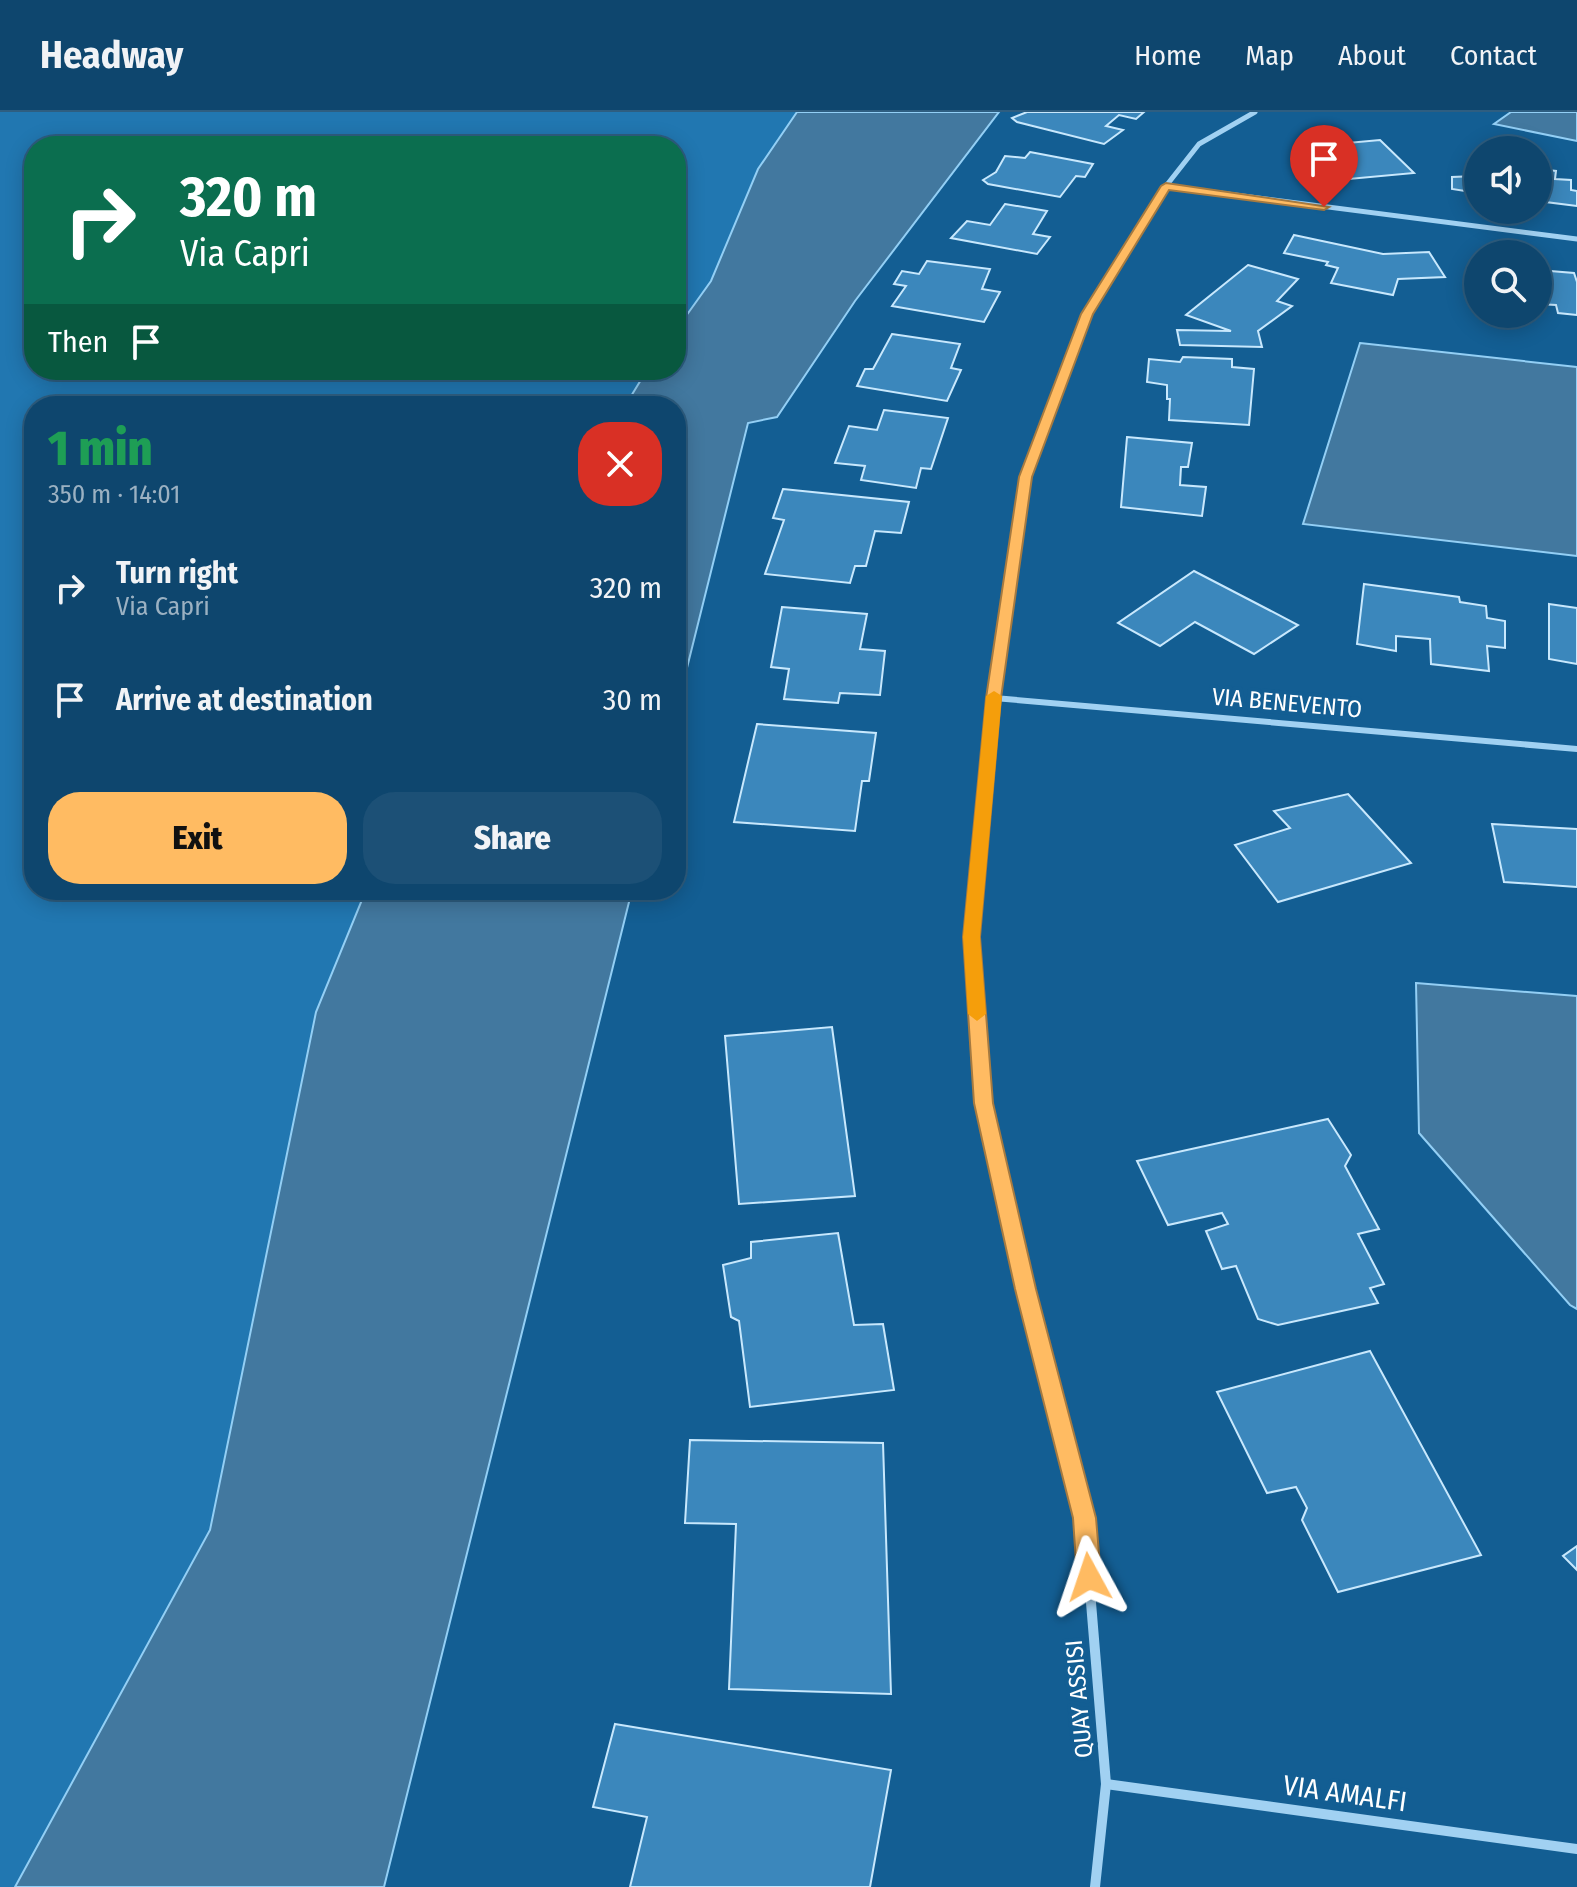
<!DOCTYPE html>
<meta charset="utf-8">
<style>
:root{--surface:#0e466e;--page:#1c5076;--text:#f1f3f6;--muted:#9bb1c2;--line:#2e5e81;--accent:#ffbb62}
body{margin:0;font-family:"Fira Sans Condensed",sans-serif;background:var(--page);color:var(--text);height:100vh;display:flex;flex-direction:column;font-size:30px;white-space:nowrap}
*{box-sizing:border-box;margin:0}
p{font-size:26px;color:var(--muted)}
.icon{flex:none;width:44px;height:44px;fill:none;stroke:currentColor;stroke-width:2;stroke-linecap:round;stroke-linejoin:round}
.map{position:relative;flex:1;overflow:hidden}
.panel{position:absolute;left:24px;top:284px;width:662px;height:504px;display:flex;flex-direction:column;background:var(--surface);border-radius:32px;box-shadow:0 4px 20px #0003,0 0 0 2px var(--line)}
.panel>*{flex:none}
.guide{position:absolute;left:24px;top:24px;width:662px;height:244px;border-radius:32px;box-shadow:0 4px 20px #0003,0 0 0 2px var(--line);background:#0b6e4f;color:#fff;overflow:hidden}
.tools{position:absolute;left:1464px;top:24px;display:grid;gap:16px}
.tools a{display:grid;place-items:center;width:88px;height:88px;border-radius:50%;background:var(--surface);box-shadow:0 4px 20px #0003,0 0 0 2px var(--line);font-size:40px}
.pin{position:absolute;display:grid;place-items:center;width:68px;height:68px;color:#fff;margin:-82px -34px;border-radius:50% 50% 50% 0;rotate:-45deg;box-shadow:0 0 8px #0007}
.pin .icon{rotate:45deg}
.me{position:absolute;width:88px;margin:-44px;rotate:355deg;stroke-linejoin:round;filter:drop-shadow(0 0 6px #0008)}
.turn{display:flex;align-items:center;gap:28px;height:168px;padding:0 24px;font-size:36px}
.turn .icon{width:104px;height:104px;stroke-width:2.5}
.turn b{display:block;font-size:56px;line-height:68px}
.then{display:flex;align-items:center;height:76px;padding:0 24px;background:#0003;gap:16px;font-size:30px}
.round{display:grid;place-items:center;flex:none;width:84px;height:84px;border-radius:32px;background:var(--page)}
.summary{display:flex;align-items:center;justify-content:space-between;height:136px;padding:0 24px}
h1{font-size:48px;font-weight:800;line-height:60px;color:#1e9e55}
.primary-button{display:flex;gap:16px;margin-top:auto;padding:16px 24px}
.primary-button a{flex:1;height:92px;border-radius:32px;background:var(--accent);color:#111;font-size:32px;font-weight:800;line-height:92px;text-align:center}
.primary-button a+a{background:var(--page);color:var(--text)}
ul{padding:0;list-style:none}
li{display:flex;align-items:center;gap:24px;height:112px;padding:0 24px}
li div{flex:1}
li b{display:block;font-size:30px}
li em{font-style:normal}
header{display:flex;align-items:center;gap:48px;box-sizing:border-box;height:112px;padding:0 40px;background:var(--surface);border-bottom:2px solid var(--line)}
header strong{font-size:38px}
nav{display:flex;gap:44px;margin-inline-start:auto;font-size:28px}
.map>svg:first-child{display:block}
.green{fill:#2177b1}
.water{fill:#42789f;stroke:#93cff5;stroke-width:2}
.building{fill:#3b87bc;stroke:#c8e8fd;stroke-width:2}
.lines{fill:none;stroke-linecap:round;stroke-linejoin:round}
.minor-far3{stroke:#a1d1f2;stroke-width:5}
.minor-far2{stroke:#a1d1f2;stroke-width:6}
.minor-far1{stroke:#a1d1f2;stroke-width:8}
.minor{stroke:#a1d1f2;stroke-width:10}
.route{fill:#ffbb62;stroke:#a67a40;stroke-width:2}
.slow{fill:#f59e0b}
.labels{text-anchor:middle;stroke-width:8;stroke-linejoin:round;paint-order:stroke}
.street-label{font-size:24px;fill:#fff;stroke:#135e93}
.near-street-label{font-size:28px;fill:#fff;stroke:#135e93}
</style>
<header>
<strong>Headway</strong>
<nav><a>Home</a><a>Map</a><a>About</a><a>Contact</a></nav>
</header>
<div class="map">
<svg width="1577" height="1775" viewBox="0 0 1577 1775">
<rect width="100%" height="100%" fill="#135e93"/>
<!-- green -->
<path class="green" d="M0,0H797L758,57L711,169L676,218V34H34V258H647L625,294H34V778H366L316,901L210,1418L15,1775H0Z"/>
<!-- water -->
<g class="water">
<path d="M797,0H999L855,189L777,305L748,311L676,600V294H625L647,258H676V218L711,169L758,57Z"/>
<path d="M1511,0H1577V29L1494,12Z"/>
<path d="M1360,231L1577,255V444L1303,412Z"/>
<path d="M366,778H632L384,1775H15L210,1418L316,900Z"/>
<path d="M1416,871L1577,884V1197L1570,1193L1419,1021Z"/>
</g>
<!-- building -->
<g class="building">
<path d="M1144,0L1136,7L1119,3L1106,14L1123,18L1104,32L1017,10L1012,6L1027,0Z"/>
<path d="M1380,28L1414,61L1327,69L1307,48L1337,46L1325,33Z"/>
<path d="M1030,40L1093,52L1085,65L1076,64L1060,85L988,72L983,68L996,60L1005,44L1025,46Z"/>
<path d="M1538,57L1556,59L1555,67L1571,68V78L1577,79V94L1538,89Z"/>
<path d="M1477,62L1478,81L1452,77V65L1476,64Z"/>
<path d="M1005,92L1047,99L1033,122L1050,125L1037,142L951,126L967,109L990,113Z"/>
<path d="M1294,123L1383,142L1429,140L1445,165L1398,167L1393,183L1331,171L1338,156L1326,153L1328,150L1284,141Z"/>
<path d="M927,149L990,157L982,177L1000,180L984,210L892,194L906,174L894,172L902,159L919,162Z"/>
<path d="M1248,153L1298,167L1277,189L1292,194L1258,219L1262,235L1180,233L1177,218L1231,219L1186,203Z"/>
<path d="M1538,158L1574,161L1577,170V203L1558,201L1556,193L1538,192Z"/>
<path d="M892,222L960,232L951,256L961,258L947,289L857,274L865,257H873Z"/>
<path d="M1183,245L1232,247V255L1254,257L1249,313L1169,308L1170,287H1167V273L1147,270L1149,247L1180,250Z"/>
<path d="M884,298L948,306L931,357L921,356L916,376L861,368L865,354L835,351L849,314L877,318Z"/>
<path d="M1127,325L1192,331L1188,355H1181L1180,373L1206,375L1202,404L1121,395Z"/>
<path d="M783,377L909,390L901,421L875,419L866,454H855L850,471L765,462L784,408L773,406Z"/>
<path d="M1194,459L1298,513L1254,542L1195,510L1160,534L1118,511Z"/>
<path d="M1364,472L1459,485L1460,490L1486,494L1487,506L1505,509V536L1487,534L1489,559L1431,552L1430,527L1396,524V539L1357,532Z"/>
<path d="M1549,492L1577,496V552L1549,547Z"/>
<path d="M782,495L867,502L860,537L885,539L880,583L840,581L838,591L784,587L789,557L771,555Z"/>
<path d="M757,612L876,621L869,669H862L855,719L734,710Z"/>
<path d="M1348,682L1411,751L1278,790L1235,733L1290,716L1274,699Z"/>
<path d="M1492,712L1577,717V775L1504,770Z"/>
<path d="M832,915L855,1084L739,1092L725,924Z"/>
<path d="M1328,1007L1351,1043L1345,1054L1379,1117L1358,1122L1384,1172L1370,1176L1378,1191L1278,1213L1258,1207L1236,1154L1222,1157L1206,1119L1228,1112L1222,1101L1168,1113L1137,1049Z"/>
<path d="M838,1121L854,1213L883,1212L894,1278L750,1295L739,1209L731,1205L723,1153L751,1146V1130Z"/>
<path d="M1370,1239L1481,1443L1338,1480L1302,1408L1307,1396L1296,1375L1267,1381L1217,1280Z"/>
<path d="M690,1328L883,1331L891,1582L729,1577L736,1412L685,1411Z"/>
<path d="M1577,1434V1458L1563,1444Z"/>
<path d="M615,1612L891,1658L870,1775H630L647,1705L593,1695Z"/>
</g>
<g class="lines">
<!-- minor-far3 -->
<g class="minor-far3">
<path d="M1166,74L1577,127"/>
<path d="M1052,293L1087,202L1166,74L1199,32L1255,0"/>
</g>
<!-- minor-far2 -->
<g class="minor-far2">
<path d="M994,586L1577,637"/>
<path d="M986,669L994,586L1025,365L1053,291"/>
</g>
<!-- minor-far1 -->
<path class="minor-far1" d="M987,667L972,825L983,991L1020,1153"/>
<!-- minor -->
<g class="minor">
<path d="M1019,1151L1084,1406L1106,1672L1095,1775"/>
<path d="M1106,1672L1577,1737"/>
</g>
</g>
<!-- route -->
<path class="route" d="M1166,71L1329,95L1324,98L1169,78L1093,202L1032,365L1001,586L980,825L993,991L1036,1177L1096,1406L1101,1465L1097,1473L1089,1477L1081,1473L1077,1465L1073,1406L1015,1177L974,991L963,825L986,586L1019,365L1081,202L1161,74Z"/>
<!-- slow -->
<path class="slow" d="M994,579L1002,584L980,825L986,902L977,909L968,902L963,825L986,584Z"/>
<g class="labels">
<!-- street labels -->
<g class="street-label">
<text transform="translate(1287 591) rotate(5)" y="8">VIA BENEVENTO</text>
<text transform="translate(1079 1587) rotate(-95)" y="8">QUAY ASSISI</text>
</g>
<!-- near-street labels -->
<g class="near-street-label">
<text transform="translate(1345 1681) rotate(8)" y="10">VIA AMALFI</text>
</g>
</g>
</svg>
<div class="tools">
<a><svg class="icon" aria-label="sound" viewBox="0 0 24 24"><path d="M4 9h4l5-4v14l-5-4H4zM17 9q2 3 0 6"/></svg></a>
<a><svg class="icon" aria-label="search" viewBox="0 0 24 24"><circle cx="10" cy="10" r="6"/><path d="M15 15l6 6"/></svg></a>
</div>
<div class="pin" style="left:1324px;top:95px;background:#d93025"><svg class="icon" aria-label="arrive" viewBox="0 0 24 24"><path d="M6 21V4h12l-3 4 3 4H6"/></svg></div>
<svg class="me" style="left:1089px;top:1465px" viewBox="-20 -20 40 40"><path d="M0-17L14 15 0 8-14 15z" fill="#ffbb62" stroke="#fff" stroke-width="4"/></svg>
<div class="guide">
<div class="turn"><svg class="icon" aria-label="right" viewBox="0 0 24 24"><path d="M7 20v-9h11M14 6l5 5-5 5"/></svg><div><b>320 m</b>Via Capri</div></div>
<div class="then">Then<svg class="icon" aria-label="arrive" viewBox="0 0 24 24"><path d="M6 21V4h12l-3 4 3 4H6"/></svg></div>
</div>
<section class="panel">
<div class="summary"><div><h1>1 min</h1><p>350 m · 14:01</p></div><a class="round" style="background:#d93025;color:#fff"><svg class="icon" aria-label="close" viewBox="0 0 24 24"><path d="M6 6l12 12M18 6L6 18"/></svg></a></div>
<ul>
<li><svg class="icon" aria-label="right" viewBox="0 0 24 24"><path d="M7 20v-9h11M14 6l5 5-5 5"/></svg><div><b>Turn right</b><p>Via Capri</p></div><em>320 m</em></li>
<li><svg class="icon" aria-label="arrive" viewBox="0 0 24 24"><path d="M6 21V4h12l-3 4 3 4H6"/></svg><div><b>Arrive at destination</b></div><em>30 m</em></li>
</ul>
<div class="primary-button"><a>Exit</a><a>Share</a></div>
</section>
</div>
